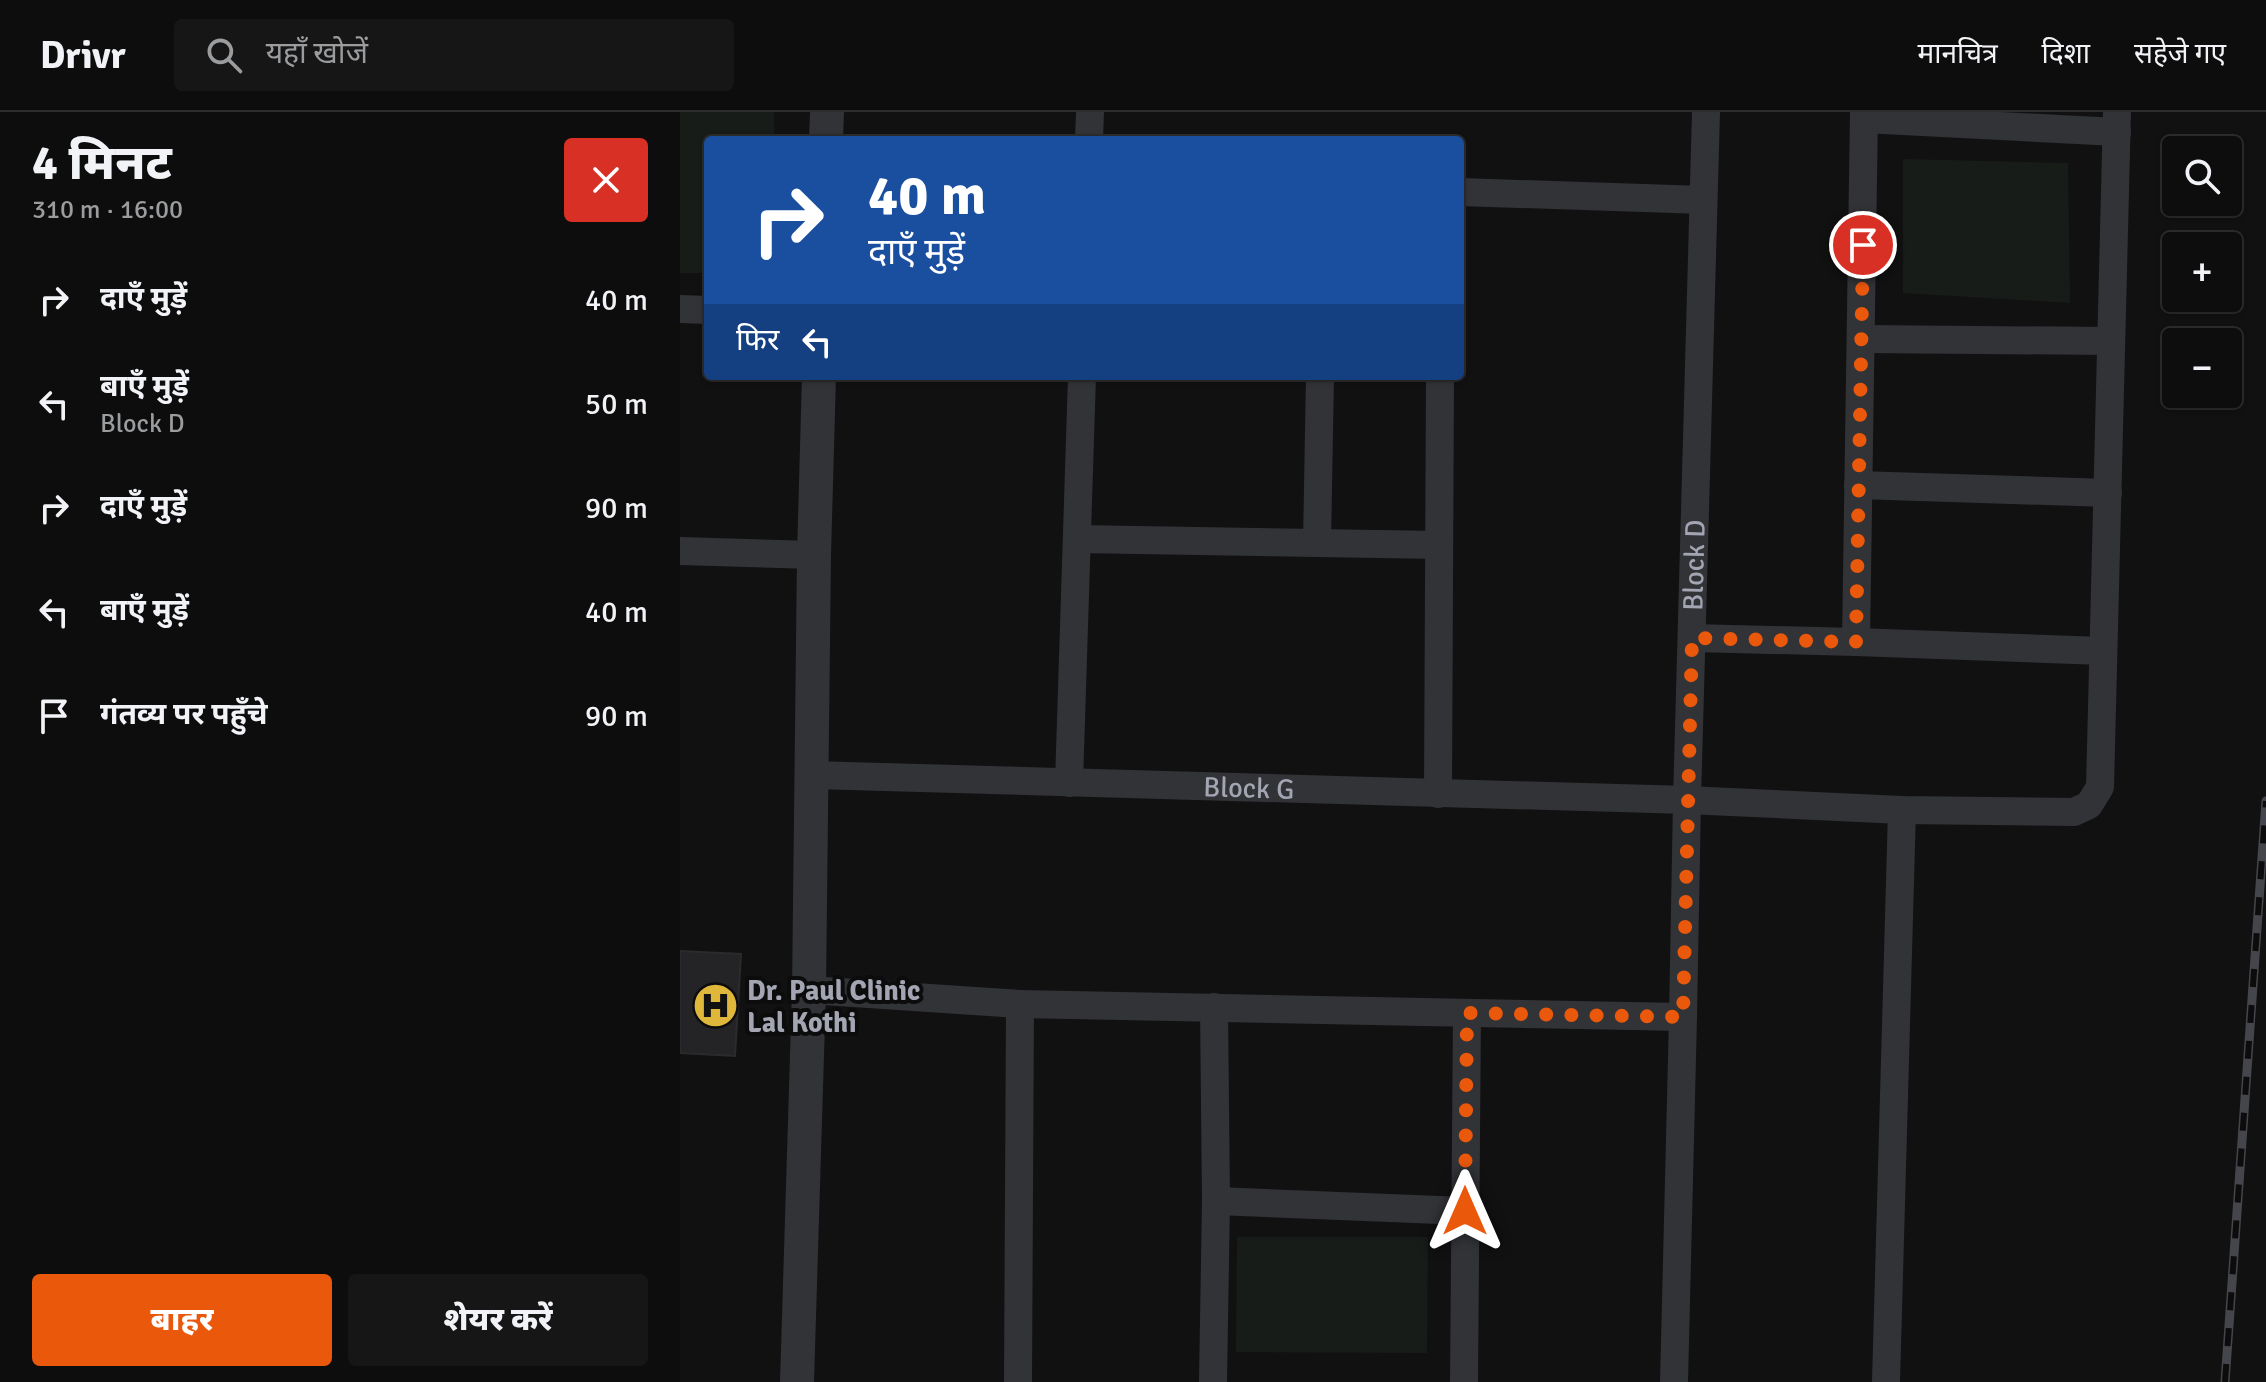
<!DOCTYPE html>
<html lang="hi">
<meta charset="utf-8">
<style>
:root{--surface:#0d0d0e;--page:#161617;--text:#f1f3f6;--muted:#9a9c9e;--line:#2d2d2e;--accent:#ea580c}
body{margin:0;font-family:Signika,"Noto Sans Devanagari",sans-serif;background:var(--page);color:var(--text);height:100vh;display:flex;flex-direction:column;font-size:30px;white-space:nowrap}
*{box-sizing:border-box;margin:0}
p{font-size:26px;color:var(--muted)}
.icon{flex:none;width:44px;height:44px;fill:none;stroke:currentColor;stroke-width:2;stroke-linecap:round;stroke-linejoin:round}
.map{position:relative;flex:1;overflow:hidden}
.sheet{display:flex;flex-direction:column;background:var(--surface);width:680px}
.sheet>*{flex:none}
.hud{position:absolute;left:24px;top:24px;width:760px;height:244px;border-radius:8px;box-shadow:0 2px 6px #0004,0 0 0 2px var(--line);background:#1a4fa0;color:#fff;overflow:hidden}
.buttons{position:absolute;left:1482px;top:24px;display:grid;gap:16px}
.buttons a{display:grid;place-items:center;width:80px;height:80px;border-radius:8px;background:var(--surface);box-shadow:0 2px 6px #0004,0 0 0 2px var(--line);font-size:40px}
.pin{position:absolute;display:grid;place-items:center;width:68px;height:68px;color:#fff;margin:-34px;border:4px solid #fff;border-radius:50%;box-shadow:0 2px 8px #0007}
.me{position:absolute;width:88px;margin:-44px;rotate:0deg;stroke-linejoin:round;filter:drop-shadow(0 0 6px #0008)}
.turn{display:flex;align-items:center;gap:28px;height:168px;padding:0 32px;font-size:36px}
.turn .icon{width:104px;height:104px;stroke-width:2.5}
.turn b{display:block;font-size:56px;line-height:68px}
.then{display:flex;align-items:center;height:76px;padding:0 32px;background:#0003;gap:16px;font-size:30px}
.round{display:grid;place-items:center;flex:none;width:84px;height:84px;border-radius:8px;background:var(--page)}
.head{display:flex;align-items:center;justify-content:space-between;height:136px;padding:0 32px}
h1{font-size:48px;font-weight:800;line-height:60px}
.primary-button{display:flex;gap:16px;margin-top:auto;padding:16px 32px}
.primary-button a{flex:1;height:92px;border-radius:8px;background:var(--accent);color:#fff;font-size:32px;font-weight:800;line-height:92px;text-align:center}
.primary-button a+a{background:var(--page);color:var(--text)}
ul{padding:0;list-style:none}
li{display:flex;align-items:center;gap:24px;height:104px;padding:0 32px}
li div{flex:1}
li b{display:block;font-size:30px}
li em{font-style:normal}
header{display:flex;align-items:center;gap:48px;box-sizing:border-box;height:112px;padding:0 40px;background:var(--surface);border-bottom:2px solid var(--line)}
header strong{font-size:38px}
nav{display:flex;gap:44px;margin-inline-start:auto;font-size:28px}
.search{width:560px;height:72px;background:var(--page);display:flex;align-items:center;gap:20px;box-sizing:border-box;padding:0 28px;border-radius:8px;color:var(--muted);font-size:30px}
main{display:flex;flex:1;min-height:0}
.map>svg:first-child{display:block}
.green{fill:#181c19}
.building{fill:#242426;stroke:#2b2b2e;stroke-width:2}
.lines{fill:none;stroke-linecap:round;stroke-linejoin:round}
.minor{stroke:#323337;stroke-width:28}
.tertiary{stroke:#323337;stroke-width:34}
.rail-casing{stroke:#45464c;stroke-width:9}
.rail{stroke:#0c0c0d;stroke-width:6;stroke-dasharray:18;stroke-linecap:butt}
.route{stroke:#ea580c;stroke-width:14;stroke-dasharray:0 25.2}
.labels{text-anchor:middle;stroke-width:8;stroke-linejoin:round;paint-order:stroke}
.street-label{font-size:28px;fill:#a3a6b2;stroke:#0c0c0d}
.poi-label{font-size:28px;font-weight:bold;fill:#a3a6b2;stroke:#0c0c0d;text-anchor:start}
</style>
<header>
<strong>Drivr</strong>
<div class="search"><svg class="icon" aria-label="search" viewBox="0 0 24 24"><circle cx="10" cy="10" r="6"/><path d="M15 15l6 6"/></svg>यहाँ खोजें</div>
<nav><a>मानचित्र</a><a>दिशा</a><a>सहेजे गए</a></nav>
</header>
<main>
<section class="sheet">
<div class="head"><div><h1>4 मिनट</h1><p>310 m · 16:00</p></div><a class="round" style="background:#d93025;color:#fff"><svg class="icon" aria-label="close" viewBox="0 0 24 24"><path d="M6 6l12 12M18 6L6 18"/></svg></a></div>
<ul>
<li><svg class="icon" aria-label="right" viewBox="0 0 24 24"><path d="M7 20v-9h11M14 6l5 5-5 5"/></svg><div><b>दाएँ मुड़ें</b></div><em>40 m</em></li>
<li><svg class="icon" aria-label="left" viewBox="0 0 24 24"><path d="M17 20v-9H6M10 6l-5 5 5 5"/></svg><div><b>बाएँ मुड़ें</b><p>Block D</p></div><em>50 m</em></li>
<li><svg class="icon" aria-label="right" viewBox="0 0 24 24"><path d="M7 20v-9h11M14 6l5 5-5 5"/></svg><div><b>दाएँ मुड़ें</b></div><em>90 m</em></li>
<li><svg class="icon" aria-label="left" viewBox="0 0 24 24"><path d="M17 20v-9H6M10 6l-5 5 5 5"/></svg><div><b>बाएँ मुड़ें</b></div><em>40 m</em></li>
<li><svg class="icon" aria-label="arrive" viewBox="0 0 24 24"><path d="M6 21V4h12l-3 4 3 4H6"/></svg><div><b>गंतव्य पर पहुँचे</b></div><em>90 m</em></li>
</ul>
<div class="primary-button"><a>बाहर</a><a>शेयर करें</a></div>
</section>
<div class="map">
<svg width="1586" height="1270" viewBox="0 0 1586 1270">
<rect width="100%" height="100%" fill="#111112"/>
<!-- green -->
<g class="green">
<path d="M0,0H94V28H28V161H0Z"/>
<path d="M1223,47L1388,51L1390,191L1223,181Z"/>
<path d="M557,1125H748L747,1241L556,1240Z"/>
</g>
<!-- building -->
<path class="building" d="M0,839L61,842L55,944L0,941Z"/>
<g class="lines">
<!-- minor -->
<g class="minor">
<path d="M1184,7L1437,20"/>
<path d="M409,28L410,0"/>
<path d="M780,80L1023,88"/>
<path d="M0,197L28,198"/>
<path d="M1182,227L1430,229"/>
<path d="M1178,373L1428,381"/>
<path d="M397,427L759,433"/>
<path d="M637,431L640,264"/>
<path d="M0,439L134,443"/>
<path d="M1012,526L1176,530L1184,0"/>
<path d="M1176,530L1423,539"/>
<path id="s1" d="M133,663L1007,688L1222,698L1394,700L1409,693L1420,675L1437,0"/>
<path d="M389,671L402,264"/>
<path d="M758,682L760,264"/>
<path d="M129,878L340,892L338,1270"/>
<path d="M340,892L1003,905L994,1270"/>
<path id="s2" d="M1003,905L1007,688L1026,0"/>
<path d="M536,1089L785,1099"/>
<path d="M533,1270L536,1089L534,895"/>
<path d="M784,1270L787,901"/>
<path d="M1206,1270L1222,698"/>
</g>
<!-- tertiary -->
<g class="tertiary">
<path d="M146,28L147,0"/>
<path d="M117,1270L129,878L134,443L139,264"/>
</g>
<defs>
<path id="rail" d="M1545,1270L1586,689"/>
</defs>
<!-- rail casing -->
<use href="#rail" class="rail-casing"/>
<!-- rail -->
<use href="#rail" class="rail"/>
</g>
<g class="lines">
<!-- route -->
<path class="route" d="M785,1099L787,901L1003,905L1012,526L1176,530L1183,133"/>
</g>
<!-- icons -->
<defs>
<symbol id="hospital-disc" viewBox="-11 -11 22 22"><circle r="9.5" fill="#dfb73b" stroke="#0c0c0d"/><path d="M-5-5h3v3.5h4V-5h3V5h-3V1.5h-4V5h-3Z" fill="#111"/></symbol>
</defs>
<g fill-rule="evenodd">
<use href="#hospital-disc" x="10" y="868" width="51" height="51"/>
</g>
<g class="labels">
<!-- street labels -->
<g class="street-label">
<text dy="10" stroke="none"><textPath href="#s2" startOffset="452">Block D</textPath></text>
<text dy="10" stroke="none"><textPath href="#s1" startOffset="436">Block G</textPath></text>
</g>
<!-- poi labels -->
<g class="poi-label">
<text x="67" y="888">Dr. Paul Clinic<tspan x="67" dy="32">Lal Kothi</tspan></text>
</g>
</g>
</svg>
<div class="buttons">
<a><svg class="icon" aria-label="search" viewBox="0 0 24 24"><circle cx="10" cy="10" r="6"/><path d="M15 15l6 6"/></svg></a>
<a>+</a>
<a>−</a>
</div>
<div class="pin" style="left:1183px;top:133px;background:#d93025"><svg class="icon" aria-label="arrive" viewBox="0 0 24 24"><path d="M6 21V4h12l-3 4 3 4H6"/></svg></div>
<svg class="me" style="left:785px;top:1099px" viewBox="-20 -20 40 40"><path d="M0-17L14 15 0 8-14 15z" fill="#ea580c" stroke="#fff" stroke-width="4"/></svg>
<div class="hud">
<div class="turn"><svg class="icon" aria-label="right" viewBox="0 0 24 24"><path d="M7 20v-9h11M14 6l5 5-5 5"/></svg><div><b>40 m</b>दाएँ मुड़ें</div></div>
<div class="then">फिर<svg class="icon" aria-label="left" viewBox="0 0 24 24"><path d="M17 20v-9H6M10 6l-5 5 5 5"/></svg></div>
</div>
</div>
</main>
